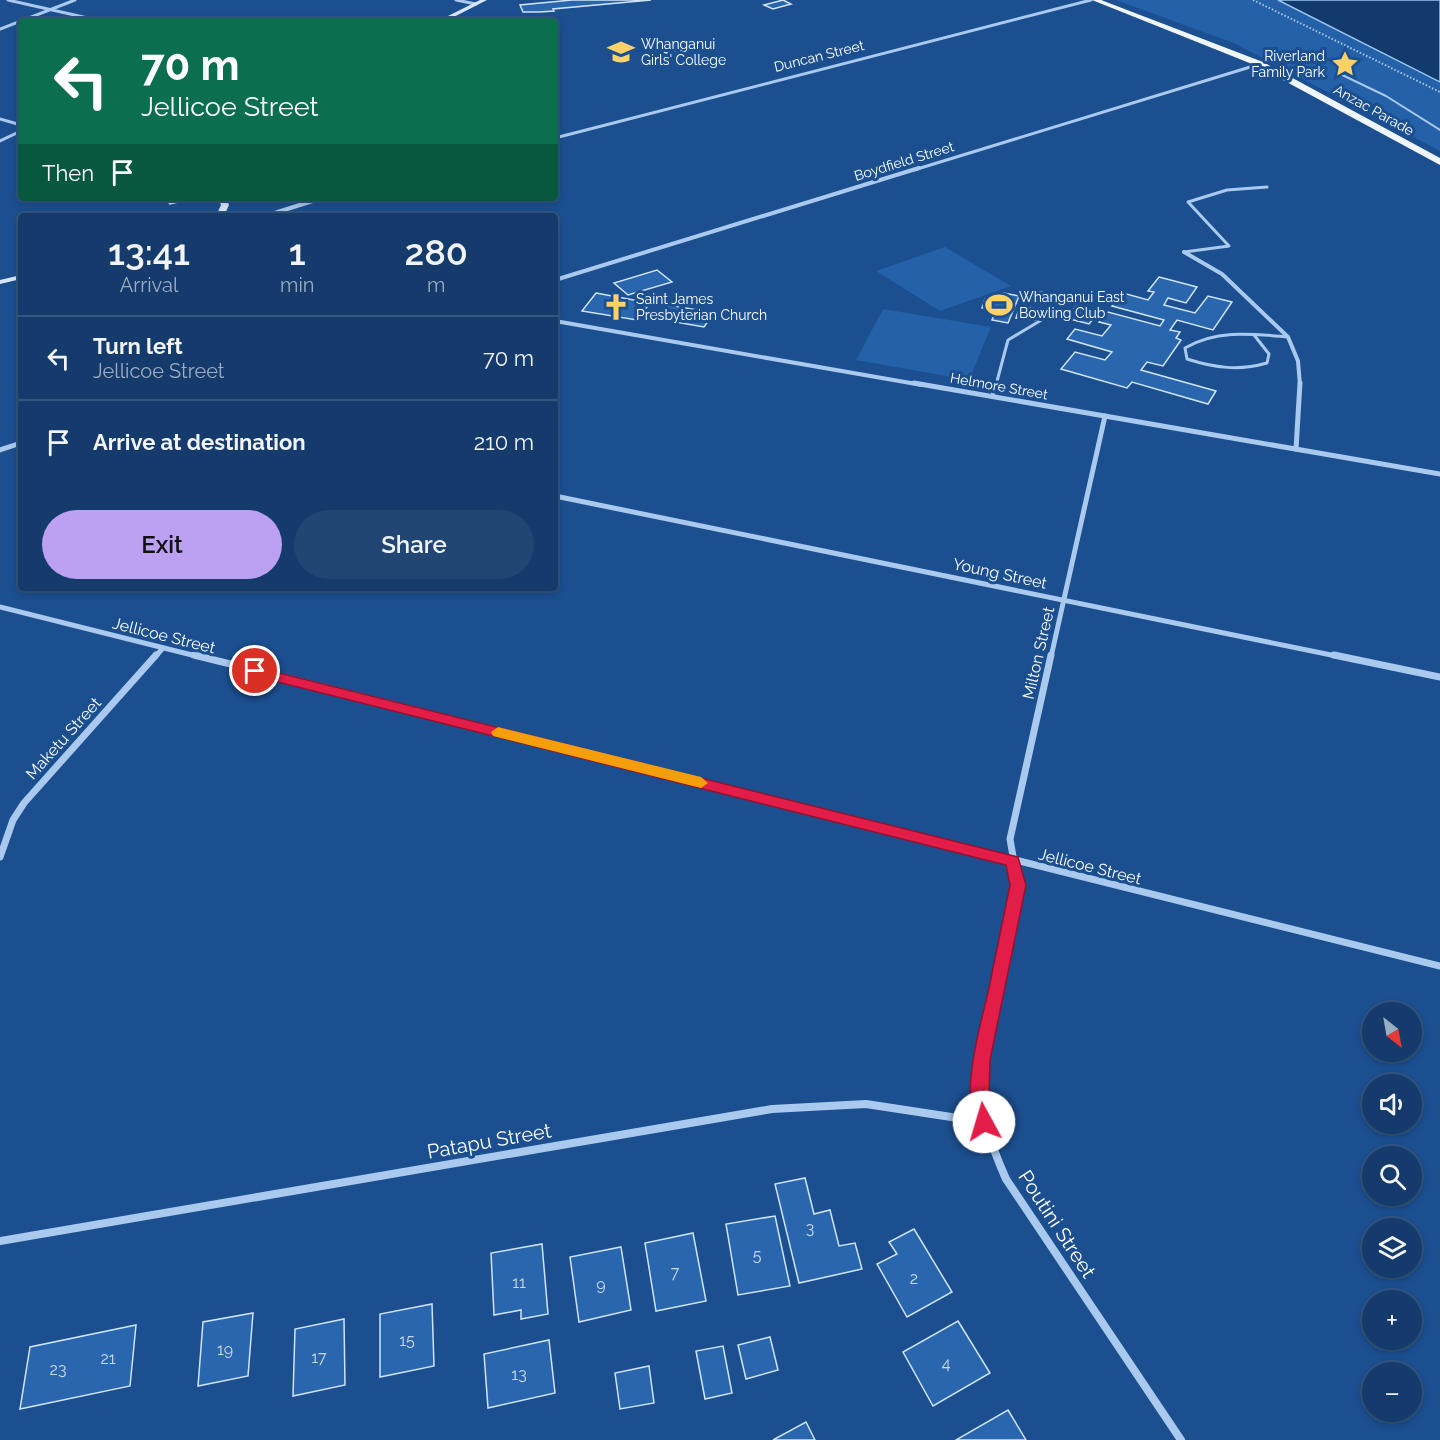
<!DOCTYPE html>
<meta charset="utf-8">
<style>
:root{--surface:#143b6b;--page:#214673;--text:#f1f3f6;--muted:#9dadc1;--line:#33557e;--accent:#bca0f2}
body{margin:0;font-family:Raleway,sans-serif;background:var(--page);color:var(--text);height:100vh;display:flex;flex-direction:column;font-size:22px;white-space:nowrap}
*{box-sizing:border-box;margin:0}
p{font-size:20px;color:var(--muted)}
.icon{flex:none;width:33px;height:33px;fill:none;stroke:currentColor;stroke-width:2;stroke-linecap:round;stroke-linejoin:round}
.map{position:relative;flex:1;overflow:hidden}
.details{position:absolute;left:18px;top:213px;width:540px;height:378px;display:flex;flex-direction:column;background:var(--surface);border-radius:6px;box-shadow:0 3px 9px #0003,0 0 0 2px var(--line)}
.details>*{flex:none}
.banner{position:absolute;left:18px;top:18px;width:540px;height:183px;border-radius:6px;box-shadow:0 3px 9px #0003,0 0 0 2px var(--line);background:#0b6e4f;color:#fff;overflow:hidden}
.needle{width:39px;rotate:149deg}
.fabs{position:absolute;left:1362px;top:1002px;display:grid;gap:12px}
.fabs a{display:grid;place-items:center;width:60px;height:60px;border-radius:50%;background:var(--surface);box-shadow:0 3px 9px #0003,0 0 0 2px var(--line);font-size:30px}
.pin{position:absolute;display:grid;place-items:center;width:51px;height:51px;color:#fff;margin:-26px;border:3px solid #fff;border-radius:50%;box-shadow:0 2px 6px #0007}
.me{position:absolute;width:66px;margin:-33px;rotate:354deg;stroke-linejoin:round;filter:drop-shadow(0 0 4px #0008)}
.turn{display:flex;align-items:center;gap:21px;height:126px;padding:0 24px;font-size:27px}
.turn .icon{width:78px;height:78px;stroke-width:2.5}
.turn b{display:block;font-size:42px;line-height:51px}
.then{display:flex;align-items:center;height:57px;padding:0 24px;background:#0003;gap:12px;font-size:22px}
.eta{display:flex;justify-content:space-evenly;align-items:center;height:102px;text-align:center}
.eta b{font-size:36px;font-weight:600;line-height:42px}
.cta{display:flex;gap:12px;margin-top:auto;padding:12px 24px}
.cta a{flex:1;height:69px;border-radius:36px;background:var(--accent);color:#111;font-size:24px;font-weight:600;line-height:69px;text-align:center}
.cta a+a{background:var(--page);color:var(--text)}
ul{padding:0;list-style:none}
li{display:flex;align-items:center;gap:18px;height:84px;padding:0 24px;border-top:2px solid var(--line)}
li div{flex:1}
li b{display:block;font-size:22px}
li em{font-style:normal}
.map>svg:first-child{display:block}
.green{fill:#2461a8}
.water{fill:#123a6d;stroke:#9cc4f0;stroke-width:1.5}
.building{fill:#2a66ad;stroke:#cfe3fa;stroke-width:1.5}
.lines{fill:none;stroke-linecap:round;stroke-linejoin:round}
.path{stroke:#a9c9ee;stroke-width:2;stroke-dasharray:1.5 2;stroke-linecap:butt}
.lane-far2{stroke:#a9c9ee;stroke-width:2}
.lane-far1{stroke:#a9c9ee;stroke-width:3}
.lane{stroke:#a9c9ee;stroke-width:4}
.street-far4{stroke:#a9c9ee;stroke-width:3}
.street-far3{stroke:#a9c9ee;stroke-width:4}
.street-far2{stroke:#a9c9ee;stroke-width:5}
.street-far1{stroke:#a9c9ee;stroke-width:7}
.street{stroke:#a9c9ee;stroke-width:8}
.secondary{fill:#d6e6fa;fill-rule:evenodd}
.primary{fill:#f0f6ff;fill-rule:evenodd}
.route{fill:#e11d48;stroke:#92132f;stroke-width:1.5}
.slow{fill:#f59e0b}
.labels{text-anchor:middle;stroke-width:6;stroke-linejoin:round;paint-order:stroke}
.far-poi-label{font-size:14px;fill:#fff;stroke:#1b4f8f;text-anchor:start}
.far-street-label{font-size:14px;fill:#fff;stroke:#1b4f8f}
.street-label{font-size:16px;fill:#fff;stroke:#1b4f8f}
.near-number-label{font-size:16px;fill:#cad9ea}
.near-street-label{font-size:20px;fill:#fff;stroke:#1b4f8f}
</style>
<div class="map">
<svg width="1440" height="1440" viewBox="0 0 1440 1440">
<rect width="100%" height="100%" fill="#1b4f8f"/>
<!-- green -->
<g class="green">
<path d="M1116,0H1288L1440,79V151L1236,44Z"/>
<path d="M945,247L1011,286L940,311L876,271Z"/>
<path d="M883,309L991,327L969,380L856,360Z"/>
</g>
<!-- water -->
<path class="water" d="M1278,0H1440V82Z"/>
<!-- building -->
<g class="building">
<path d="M572,0H651L553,9L554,11L539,12H523L520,5Z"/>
<path d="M783,0L791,4L773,9L764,5Z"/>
<path d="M680,44L688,48L666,53L658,49Z"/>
<path d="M164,198H195L170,204Z"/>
<path d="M657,270L672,282L628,295L614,283Z"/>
<path d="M1159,277L1197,287L1186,303L1168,298L1164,305L1195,313L1208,296L1232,302L1213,330L1177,320L1170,330L1180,332L1176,338L1181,340L1163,366L1147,362L1141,370L1216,391L1208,404L1132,382L1127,388L1061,369L1075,352L1105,360L1112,352L1067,339L1075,329L1102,336L1111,325L1099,322L1108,312L1160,326L1164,320L1112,306L1123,293L1148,300L1154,292L1148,291Z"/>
<path d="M1029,290L1046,293L1042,303L1025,300Z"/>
<path d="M596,293L650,303L637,320L582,311Z"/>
<path d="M1003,293L1019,296L1008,323L992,320L996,310L982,308L985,299L1000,302Z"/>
<path d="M669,305L714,313L704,327L658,319Z"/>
<path d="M1077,305L1100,311L1089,324L1066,318Z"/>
<path d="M1020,306L1038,309L1035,320L1016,318Z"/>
<path d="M805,1178L814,1214L830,1210L839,1246L855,1243L862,1269L799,1283L775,1184Z"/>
<path d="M775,1216L790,1286L738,1295L726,1224Z"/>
<path d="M914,1229L952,1292L907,1317L877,1264L897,1254L889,1242Z"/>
<path d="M693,1233L706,1301L656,1311L645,1243Z"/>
<path d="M542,1244L548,1314L521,1319V1310L494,1315L491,1253Z"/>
<path d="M621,1247L631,1310L579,1322L570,1257Z"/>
<path d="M432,1304L434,1366L380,1377V1314Z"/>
<path d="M253,1313L248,1376L198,1386L203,1322Z"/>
<path d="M344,1319L345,1385L293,1396L295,1329Z"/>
<path d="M958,1321L990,1373L933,1406L903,1352Z"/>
<path d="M136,1325L130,1386L20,1409L30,1347Z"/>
<path d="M770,1337L778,1370L746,1379L738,1345Z"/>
<path d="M549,1340L555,1393L488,1408L484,1354Z"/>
<path d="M723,1346L732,1393L705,1399L696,1351Z"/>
<path d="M649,1366L654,1403L620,1409L615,1373Z"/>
<path d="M1008,1410L1026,1440H956Z"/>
<path d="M806,1422L815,1440H773Z"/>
</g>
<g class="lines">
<!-- path -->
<path class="path" d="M1253,0L1440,92"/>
<!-- lane-far2 -->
<path class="lane-far2" d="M1336,72L1386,96L1440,130"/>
<!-- lane-far1 -->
<g class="lane-far1">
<path d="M1184,252L1229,246L1188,202L1227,190L1267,187"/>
<path d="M1254,335L1269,354L1267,363C1239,371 1215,368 1187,359L1185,348C1217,329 1253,334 1288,337"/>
<path d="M996,385L1008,340L1053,313"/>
</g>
<!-- lane -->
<path class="lane" d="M992,397L996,383"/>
<!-- street-far4 -->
<g class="street-far4">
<path d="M8,0L101,21"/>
<path d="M456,0L476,4"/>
<path d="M0,29L75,0"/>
<path d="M0,119L21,125"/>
<path d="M555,138L1091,0"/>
<path d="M0,141L21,131"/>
<path d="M914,170L1260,64"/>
</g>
<!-- street-far3 -->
<g class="street-far3">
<path d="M265,216L322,198"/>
<path d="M1184,252L1222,274L1288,337L1298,361L1300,385"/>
<path d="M555,280L919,168"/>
<path d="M555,321L922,385"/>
</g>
<!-- street-far2 -->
<g class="street-far2">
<path d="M914,383L1440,474"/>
<path d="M1296,449L1300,383"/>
<path d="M0,450L21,443"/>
<path d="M555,496L1341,657"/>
<path d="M0,607L200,657"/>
<path d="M155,657L163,648"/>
<path d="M1051,657L1105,416"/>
</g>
<!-- street-far1 -->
<g class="street-far1">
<path d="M194,655L1440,966"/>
<path d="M1334,655L1440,677"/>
<path d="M0,857L13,820L24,803L156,655"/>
<path d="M994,1002L1018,885L1010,839L1051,655"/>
</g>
<!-- street -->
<g class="street">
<path d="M994,1001C978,1078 973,1105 1006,1179L1181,1440"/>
<path d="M0,1241L772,1109L866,1104L984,1122"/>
</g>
<!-- secondary -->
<g class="secondary">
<path d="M480,0H487L446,21H438Z"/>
<path d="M218,198H226L229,205L224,216H216L221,205Z"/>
<path d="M21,275V279L0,284V280Z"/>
</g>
<!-- primary -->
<path class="primary" d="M1092,0H1101L1263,62L1440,158V165L1257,66Z"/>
</g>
<!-- route -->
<path class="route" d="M255,667L1018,857L1026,885L990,1060L989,1097L992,1122L990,1128L984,1131L977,1128C960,1090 980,1028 989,988C996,954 1003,919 1010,885L1006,865L250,675L248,671Z"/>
<!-- slow -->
<path class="slow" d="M498,727L701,777L708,783L701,788L493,736L491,732Z"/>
<!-- icons -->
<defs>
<symbol id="school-bare" viewBox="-9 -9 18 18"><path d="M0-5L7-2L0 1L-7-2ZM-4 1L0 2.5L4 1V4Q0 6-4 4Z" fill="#ffd166" stroke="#1b4f8f" stroke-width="2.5" paint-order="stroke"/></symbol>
<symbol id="sight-bare" viewBox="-9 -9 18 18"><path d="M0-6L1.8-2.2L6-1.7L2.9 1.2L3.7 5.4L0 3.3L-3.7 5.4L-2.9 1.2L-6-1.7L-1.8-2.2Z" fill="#ffd166" stroke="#1b4f8f" stroke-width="2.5" paint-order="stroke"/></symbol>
<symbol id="stadium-bare" viewBox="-9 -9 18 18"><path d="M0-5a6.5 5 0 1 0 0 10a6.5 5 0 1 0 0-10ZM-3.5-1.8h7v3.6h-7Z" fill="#ffd166" stroke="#1b4f8f" stroke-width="2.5" paint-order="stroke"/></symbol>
<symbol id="church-bare" viewBox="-9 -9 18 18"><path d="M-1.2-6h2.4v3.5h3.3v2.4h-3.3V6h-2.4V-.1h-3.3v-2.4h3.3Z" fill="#ffd166" stroke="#1b4f8f" stroke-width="2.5" paint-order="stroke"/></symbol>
</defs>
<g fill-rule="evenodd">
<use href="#school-bare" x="602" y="33" width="38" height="38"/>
<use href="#sight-bare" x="1326" y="45" width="38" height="38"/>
<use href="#stadium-bare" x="980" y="286" width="38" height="38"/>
<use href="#church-bare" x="597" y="288" width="38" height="38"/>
</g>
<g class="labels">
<!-- far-poi labels -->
<g class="far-poi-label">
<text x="641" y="49">Whanganui<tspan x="641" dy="16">Girls' College</tspan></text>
<text x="1325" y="61" text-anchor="end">Riverland<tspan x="1325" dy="16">Family Park</tspan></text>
<text x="1019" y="302">Whanganui East<tspan x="1019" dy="16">Bowling Club</tspan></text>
<text x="636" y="304">Saint James<tspan x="636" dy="16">Presbyterian Church</tspan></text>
</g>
<!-- far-street labels -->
<g class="far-street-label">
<text transform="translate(819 56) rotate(-14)" y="5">Duncan Street</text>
<text transform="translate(1374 110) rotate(29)" y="5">Anzac Parade</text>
<text transform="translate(904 161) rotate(-17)" y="5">Boydfield Street</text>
<text transform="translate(999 386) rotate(10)" y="5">Helmore Street</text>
</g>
<!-- street labels -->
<g class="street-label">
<text transform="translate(1000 573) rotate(12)" y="6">Young Street</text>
<text transform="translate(164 635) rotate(14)" y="6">Jellicoe Street</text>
<text transform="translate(1038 653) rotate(-77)" y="6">Milton Street</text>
<text transform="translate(63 738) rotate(-48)" y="6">Maketu Street</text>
<text transform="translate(1090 866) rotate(14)" y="6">Jellicoe Street</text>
</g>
<!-- near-number labels -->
<g class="near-number-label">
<text x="810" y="1234">3</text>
<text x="757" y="1261">5</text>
<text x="675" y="1278">7</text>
<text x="914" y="1284">2</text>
<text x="519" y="1288">11</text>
<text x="601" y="1290">9</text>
<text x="407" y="1346">15</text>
<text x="225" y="1355">19</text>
<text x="319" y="1363">17</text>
<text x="108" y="1364">21</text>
<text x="946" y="1369">4</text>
<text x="58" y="1375">23</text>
<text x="519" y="1380">13</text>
</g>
<!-- near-street labels -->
<g class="near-street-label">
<text transform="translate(489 1141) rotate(-10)" y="7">Patapu Street</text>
<text transform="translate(1057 1224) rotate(57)" y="7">Poutini Street</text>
</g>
</g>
</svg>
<div class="fabs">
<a><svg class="needle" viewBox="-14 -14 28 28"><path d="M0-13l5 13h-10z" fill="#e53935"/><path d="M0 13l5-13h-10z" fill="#9dadc1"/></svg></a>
<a><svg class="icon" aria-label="sound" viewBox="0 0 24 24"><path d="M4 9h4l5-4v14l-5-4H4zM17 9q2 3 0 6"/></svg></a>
<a><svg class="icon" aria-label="search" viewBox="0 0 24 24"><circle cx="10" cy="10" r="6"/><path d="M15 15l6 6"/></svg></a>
<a><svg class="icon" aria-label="layers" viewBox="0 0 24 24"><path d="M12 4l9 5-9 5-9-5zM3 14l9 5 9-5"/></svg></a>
<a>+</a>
<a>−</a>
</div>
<div class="pin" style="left:255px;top:671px;background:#d93025"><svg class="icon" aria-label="arrive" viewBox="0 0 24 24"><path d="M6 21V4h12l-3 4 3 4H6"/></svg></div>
<svg class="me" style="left:984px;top:1122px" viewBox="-20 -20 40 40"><circle r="19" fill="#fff"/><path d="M0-13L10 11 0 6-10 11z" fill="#e11d48"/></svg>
<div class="banner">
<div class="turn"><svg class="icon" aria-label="left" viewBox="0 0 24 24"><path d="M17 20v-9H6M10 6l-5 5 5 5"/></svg><div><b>70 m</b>Jellicoe Street</div></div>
<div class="then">Then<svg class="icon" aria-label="arrive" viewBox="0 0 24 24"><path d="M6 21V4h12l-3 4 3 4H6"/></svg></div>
</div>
<section class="details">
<div class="eta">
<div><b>13:41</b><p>Arrival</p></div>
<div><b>1</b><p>min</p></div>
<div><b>280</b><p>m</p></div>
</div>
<ul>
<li><svg class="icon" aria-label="left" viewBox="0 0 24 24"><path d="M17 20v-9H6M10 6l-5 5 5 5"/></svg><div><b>Turn left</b><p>Jellicoe Street</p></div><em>70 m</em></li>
<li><svg class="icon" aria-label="arrive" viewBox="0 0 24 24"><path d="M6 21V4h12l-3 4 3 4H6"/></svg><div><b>Arrive at destination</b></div><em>210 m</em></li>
</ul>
<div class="cta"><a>Exit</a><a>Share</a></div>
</section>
</div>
